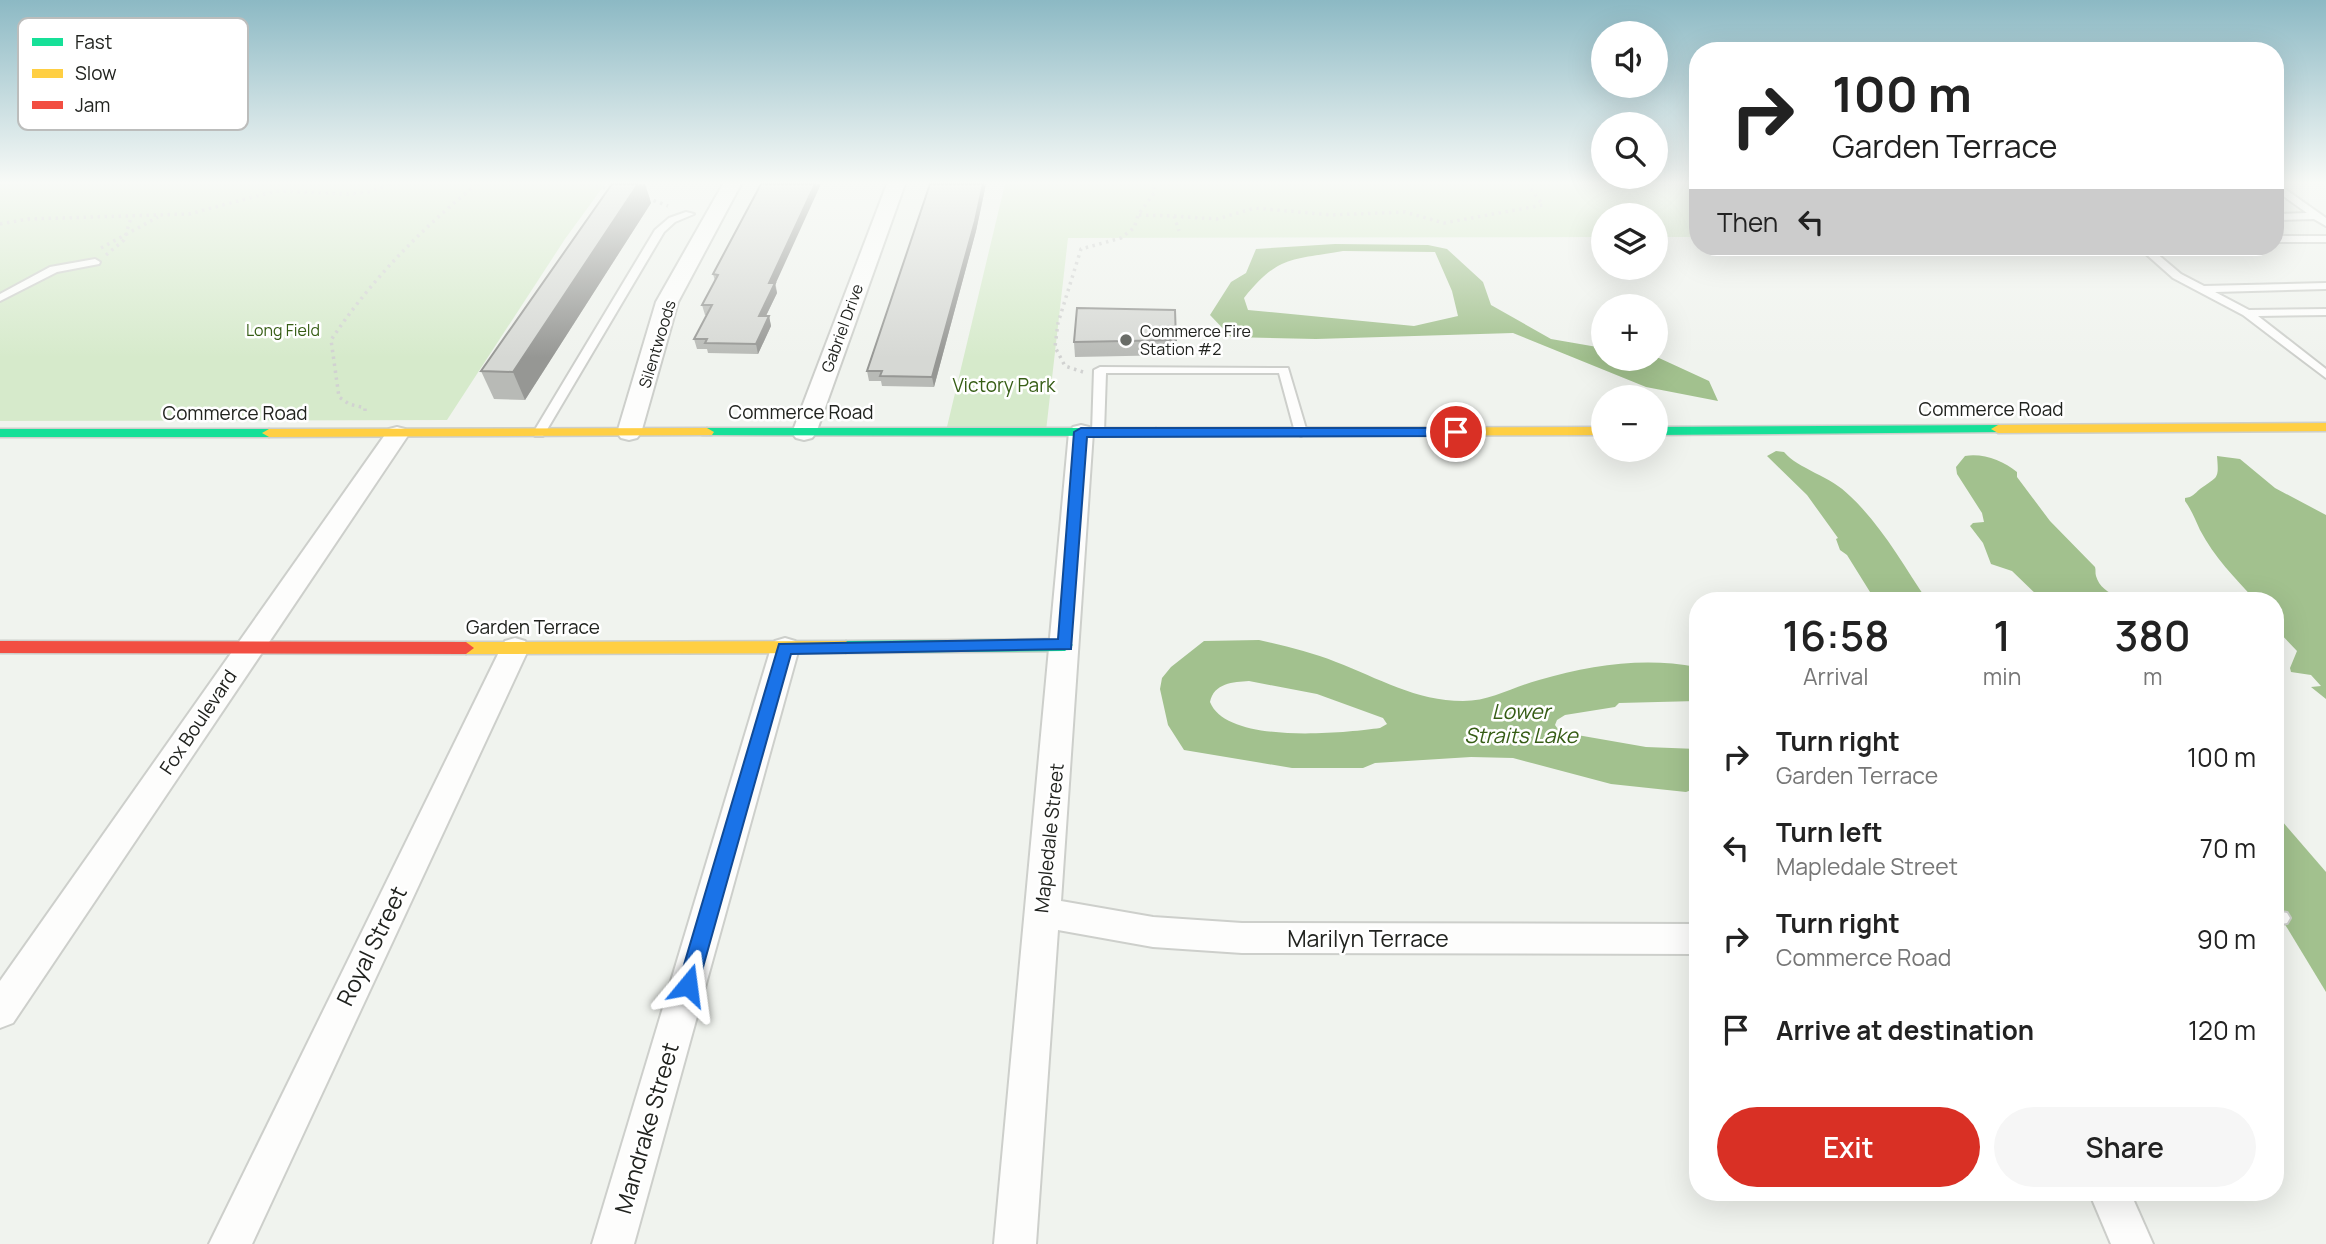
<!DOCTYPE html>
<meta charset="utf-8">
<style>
:root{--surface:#fff;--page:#f6f6f6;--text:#222;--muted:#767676;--accent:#d93025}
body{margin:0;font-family:Manrope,sans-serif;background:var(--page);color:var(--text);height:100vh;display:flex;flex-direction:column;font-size:26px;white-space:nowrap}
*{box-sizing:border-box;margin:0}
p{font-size:23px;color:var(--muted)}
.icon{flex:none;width:38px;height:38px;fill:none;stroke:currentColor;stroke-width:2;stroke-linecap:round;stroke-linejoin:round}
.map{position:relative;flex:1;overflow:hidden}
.drawer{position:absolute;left:1689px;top:592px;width:595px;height:609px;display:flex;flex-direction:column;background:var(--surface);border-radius:28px;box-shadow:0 7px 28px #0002}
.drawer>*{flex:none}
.guide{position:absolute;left:1689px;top:42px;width:595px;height:214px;border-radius:28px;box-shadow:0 7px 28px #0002;background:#fff;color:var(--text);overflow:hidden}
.tools{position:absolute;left:1591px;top:21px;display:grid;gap:14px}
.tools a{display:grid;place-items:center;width:77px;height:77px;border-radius:50%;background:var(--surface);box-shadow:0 7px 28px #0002;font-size:35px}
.pin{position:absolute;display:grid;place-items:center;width:60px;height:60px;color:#fff;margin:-30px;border:4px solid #fff;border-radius:50%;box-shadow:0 2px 7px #0007}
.me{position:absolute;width:77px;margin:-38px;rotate:16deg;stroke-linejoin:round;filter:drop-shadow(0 0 5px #0008)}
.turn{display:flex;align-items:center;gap:24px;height:147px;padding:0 28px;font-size:32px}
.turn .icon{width:91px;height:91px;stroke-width:2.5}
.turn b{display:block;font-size:49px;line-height:60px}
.then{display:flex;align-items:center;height:66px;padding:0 28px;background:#0003;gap:14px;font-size:26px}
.eta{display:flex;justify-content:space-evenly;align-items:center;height:119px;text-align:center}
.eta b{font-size:42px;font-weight:600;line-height:49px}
.cta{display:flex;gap:14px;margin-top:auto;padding:14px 28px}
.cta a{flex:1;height:80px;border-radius:42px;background:var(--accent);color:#fff;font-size:28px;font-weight:600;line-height:80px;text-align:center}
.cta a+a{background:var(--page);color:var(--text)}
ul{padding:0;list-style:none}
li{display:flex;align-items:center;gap:21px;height:91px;padding:0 28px}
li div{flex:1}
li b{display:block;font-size:26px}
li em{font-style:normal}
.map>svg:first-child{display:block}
.green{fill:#d6eacb}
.water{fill:#a2c18e;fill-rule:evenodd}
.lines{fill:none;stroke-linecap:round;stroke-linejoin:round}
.lane-casing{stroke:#cdcfcb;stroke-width:4}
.street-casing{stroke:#cdcfcb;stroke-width:4}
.fast-casing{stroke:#cdcfcb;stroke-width:3}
.slow-casing{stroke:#cdcfcb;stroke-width:3}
.jam-casing{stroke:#cdcfcb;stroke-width:3}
.path{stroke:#d1d2d1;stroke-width:3.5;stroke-dasharray:2.5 4.5;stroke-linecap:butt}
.lane{fill:#fdfdfc;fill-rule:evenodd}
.street{fill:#fdfdfc;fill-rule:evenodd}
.fast{fill:#16e098;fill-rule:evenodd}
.slow{fill:#ffcf43;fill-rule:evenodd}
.jam{fill:#f24e42;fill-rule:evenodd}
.wall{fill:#b8bab6}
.shaded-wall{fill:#969794}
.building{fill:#d6d8d4;stroke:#969794;stroke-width:2}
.route{fill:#1a73e8;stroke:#114b97;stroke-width:2}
.poi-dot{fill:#696c67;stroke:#fff;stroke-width:2.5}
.labels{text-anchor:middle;stroke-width:5;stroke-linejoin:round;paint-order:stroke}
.far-street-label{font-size:16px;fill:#21231f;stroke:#fff}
.far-park-label{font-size:16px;fill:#375e16;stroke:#fff}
.far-poi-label{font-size:16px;fill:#21231f;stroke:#fff;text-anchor:start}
.park-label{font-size:19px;fill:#375e16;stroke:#fff}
.street-label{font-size:19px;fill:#21231f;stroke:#fff}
.water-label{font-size:21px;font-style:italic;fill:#365d15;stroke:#fff}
.near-street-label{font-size:23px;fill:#21231f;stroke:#fff}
.key{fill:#fff;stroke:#bcbdbc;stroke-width:2}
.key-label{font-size:19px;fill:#21231f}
</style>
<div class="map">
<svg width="2326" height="1244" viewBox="0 0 2326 1244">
<rect width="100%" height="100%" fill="#f0f3ee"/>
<!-- green -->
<g class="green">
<path d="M0,184H605L565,239L447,420L0,421Z"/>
<path d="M1005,184H1697V237H1656V215H1603V237L1068,238L1046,431H946Z"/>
</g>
<!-- water -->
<g class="water">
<path d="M1335,244L1428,245L1447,249L1483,282L1491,305L1551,339L1603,348V359L1659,358L1709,381L1718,401L1646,387L1513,333L1316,339L1231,337L1210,315L1231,282L1246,273L1256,249ZM1343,251L1435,252L1452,291L1458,316L1414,326L1248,310L1244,298C1278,255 1293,260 1343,251Z"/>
<path d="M1776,451L1784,452C1798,469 1831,476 1850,496C1882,526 1903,565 1927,600H1875L1847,555L1840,550L1836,539L1838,538L1807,495L1767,456Z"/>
<path d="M1965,456C1984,453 2003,461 2017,472V477L2050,521L2095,567C2096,570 2095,573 2096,576C2105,607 2160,600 2184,600H2042L2012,571L1991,564L1983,543L1970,526L1973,523L1984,522L1982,513L1957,474L1956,467Z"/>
<path d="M2217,456L2240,459L2275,488L2326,515V699L2311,687L2321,686L2311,675L2291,672L2290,668L2297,651L2275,628V600H2255C2235,578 2214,557 2200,530C2195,519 2192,511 2185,501V498C2193,497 2194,494 2200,489C2218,476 2219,480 2217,456Z"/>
<path d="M1259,640C1285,646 1311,652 1336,662C1378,678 1416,701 1463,701C1491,701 1512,687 1539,680C1592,665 1643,657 1697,667V701L1619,703L1615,707L1565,715L1557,720L1555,725L1560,732L1646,747L1697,749V788L1686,792L1611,784L1513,758L1471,757L1375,763L1363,768H1292L1184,750L1168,725L1160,689L1162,678L1171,667L1204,641ZM1249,681L1317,694L1383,718L1387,724L1380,728C1343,733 1227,745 1210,702C1214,683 1233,682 1249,681Z"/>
<path d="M2275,813L2326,872V992L2275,908Z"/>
</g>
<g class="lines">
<defs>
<g id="lane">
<path d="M2275,184H2278L2326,218V226L2314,219L2275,220V214L2307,213L2275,190Z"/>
<path d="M686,212L694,214L675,222L664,232L545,433L543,436H535L533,433L655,230L669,218Z"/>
<rect x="2275" y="236" width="51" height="6"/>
<path d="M2138,247H2149L2181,274L2204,286L2326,283V289L2215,292L2249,310L2326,309V315L2258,316L2326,369V378L2243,315L2173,278Z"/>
<path d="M95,259L100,262L99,264L57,272L0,301V294L50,267Z"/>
<path d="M1100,367L1288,368L1307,432L1301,436L1295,432L1279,373H1106L1104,432L1102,435H1094L1092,432L1094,370Z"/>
<path d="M2275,911L2287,913L2290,918L2287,923L2275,925Z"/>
</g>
<g id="street">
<path d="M723,184H741L678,302L641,433L637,438L629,440L621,438L617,433L656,302Z"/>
<path d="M887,184H905L816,433L812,438L804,440L796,438L792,433Z"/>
<path d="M1081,425L1089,427L1093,432L1061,901L1153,917L1242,923L1698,924V954L1242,953L1153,947L1058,930L1036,1244H994L1069,432L1073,427Z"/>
<path d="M397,427L405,429L409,434L13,1023L0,1028V981L389,429Z"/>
<path d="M515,638L525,641L529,648L252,1244H209L501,648L505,641Z"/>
<path d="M785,638L795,641L799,648L634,1244H592L771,648L775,641Z"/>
<path d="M2089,1192H2130L2153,1244H2111Z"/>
</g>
<g id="fast">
<path d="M1998,425L2005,429L2003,432L1656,435V427Z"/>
<path d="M707,428H1156L1163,432L1156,436L702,435L700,432Z"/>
<path d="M0,429H269L276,433L269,437H0Z"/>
<path d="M1065,639L1073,645L1065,651L846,653L838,647L846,641Z"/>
</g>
<g id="slow">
<path d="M2326,423V431L1998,433L1991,429L1998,425Z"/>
<path d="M1603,427V435L1156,436L1149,432L1156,428Z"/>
<path d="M707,428L714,432L712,435L269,437L262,433L269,429Z"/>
<path d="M846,641L854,647L846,653L466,654L458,648L466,642Z"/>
</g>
<path id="jam" d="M0,641L466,642L474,648L466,654L0,653Z"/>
</defs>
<!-- lane casing -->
<use href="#lane" class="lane-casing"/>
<!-- street casing -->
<use href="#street" class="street-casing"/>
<!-- fast casing -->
<use href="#fast" class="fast-casing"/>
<!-- slow casing -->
<use href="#slow" class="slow-casing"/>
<!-- jam casing -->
<use href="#jam" class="jam-casing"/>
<!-- path -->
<g class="path">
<path d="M582,184L612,189"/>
<path d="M647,198L668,206"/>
<path d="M1139,215L1174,216L1179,231"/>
<path d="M1174,216L1217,219L1255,208L1331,215L1405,212L1444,223L1543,205L1527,184"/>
<path d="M0,224L28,219L189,214L276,191L349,194L369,192L391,184"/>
<path d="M101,248L158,217"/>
<path d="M106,255L124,240L131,218"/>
<path d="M1083,372L1065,366L1055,347L1058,323L1081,249L1121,238L1134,228L1138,215L1155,192L1154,184"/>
<path d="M365,411V408L349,404L339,397L331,340C371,280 421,229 477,184"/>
</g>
<!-- lane -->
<use href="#lane" class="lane"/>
<!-- street -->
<use href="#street" class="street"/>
<!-- fast -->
<use href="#fast" class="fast"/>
<!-- slow -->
<use href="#slow" class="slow"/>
<!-- jam -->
<use href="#jam" class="jam"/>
</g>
<!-- wall -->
<g class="wall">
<path d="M612,184H645L651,203L525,400L494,399L481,371Z"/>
<path d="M761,184L777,293L766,316H769L771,326L758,354L708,353L707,349H697L694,339L707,315H705L702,305L715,281L713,274Z"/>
<path d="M930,184H986L976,231L934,387L882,386L881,381H869L867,371Z"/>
<path d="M1176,340V355L1075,357L1074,342Z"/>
</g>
<!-- shaded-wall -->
<g class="shaded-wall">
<path d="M638,184H645L651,203L525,400L513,372Z"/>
<path d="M815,184H821L775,285L777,293L761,326L759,316L769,283Z"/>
<path d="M983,184H986L976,231L934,387L932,377Z"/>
<path d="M769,316L771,326L758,354L756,344Z"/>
</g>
<!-- building -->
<g class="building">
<path d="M612,184H638L513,372L481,371Z"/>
<path d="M761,184H815L769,283H775L759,316H769L756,344L705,343L707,339H694L712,305H702L718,275L713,274Z"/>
<path d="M930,184H983L975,221L932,377L880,376L882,371H867Z"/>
<path d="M1077,308L1175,310L1176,340L1074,342Z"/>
</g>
<!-- sky -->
<linearGradient id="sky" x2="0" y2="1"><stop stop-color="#8cb9c4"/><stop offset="0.51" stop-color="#f8faf7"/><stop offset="1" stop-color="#f8faf7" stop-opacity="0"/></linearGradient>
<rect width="2326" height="358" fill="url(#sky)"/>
<!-- route -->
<path class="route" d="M1081,428H1456L1463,432L1456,436L1087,437L1071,649L791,654L698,985L695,991L688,994L681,991L678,985L779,644L1058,639L1074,432Z"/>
<!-- markers -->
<circle class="poi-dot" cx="1126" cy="340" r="7"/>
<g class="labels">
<!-- far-street labels -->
<g class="far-street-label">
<text transform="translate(842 328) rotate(-70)" y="6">Gabriel Drive</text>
<text transform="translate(657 344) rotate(-73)" y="6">Silentwoods</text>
</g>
<!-- far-park labels -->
<g class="far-park-label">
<text x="283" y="336">Long Field</text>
</g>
<!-- far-poi labels -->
<g class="far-poi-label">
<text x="1140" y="337">Commerce Fire<tspan x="1140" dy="18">Station #2</tspan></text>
</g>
<!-- park labels -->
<g class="park-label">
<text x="1004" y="392">Victory Park</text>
</g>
<!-- street labels -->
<g class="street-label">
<text x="1991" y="416">Commerce Road</text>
<text x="801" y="419">Commerce Road</text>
<text x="235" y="420">Commerce Road</text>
<text x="533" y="634">Garden Terrace</text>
<text transform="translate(198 722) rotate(-56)" y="7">Fox Boulevard</text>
<text transform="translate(1049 838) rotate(-84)" y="7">Mapledale Street</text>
</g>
<!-- water labels -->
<g class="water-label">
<text x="1521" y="719">Lower<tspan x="1521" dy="24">Straits Lake</tspan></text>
</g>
<!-- near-street labels -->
<g class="near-street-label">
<text x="1368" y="947">Marilyn Terrace</text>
<text transform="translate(372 946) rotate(-64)" y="8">Royal Street</text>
<text transform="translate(647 1128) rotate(-74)" y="8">Mandrake Street</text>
</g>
</g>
<!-- legend -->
<rect x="18" y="18" width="230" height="112" rx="10" class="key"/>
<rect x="32" y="38" width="31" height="8" fill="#16e098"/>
<rect x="32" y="69" width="31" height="9" fill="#ffcf43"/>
<rect x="32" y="101" width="31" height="8" fill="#f24e42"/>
<g class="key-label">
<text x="75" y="49">Fast</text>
<text x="75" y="80">Slow</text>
<text x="75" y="112">Jam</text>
</g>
</svg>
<div class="tools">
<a><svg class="icon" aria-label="sound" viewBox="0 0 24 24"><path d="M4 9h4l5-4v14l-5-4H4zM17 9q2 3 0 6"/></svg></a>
<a><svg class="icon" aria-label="search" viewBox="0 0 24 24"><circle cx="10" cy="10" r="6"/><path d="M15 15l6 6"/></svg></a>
<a><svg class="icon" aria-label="layers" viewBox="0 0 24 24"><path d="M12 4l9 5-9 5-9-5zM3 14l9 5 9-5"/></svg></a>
<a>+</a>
<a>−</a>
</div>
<div class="pin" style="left:1456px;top:432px;background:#d93025"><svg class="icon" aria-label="arrive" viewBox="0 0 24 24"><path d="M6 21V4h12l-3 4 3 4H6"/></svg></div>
<svg class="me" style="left:688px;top:985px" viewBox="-20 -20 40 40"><path d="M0-17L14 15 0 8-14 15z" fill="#1a73e8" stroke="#fff" stroke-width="4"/></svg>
<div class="guide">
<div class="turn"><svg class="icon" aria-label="right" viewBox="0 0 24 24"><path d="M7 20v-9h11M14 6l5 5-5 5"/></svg><div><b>100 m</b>Garden Terrace</div></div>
<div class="then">Then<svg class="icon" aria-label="left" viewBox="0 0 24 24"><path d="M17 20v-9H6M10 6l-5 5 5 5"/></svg></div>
</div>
<section class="drawer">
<div class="eta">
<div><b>16:58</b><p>Arrival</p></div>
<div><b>1</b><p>min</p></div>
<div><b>380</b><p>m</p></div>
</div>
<ul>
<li><svg class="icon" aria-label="right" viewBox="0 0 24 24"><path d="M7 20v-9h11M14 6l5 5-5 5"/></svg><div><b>Turn right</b><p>Garden Terrace</p></div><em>100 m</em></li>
<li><svg class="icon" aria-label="left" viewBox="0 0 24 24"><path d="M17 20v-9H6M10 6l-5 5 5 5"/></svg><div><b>Turn left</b><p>Mapledale Street</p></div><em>70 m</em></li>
<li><svg class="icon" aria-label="right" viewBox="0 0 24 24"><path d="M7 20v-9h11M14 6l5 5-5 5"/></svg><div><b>Turn right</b><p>Commerce Road</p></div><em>90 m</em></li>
<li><svg class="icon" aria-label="arrive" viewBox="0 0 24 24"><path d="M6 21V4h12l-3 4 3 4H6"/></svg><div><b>Arrive at destination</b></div><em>120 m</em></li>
</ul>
<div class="cta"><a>Exit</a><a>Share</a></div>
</section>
</div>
